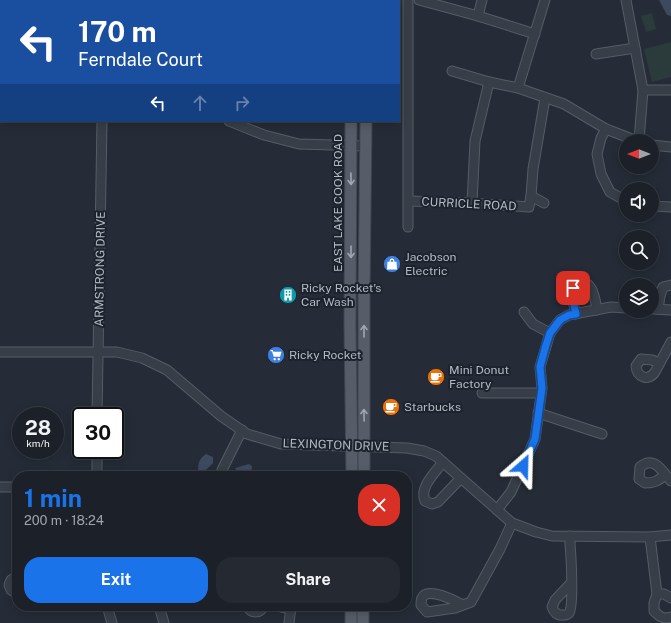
<!DOCTYPE html>
<meta charset="utf-8">
<style>
:root{--surface:#1c2129;--page:#252931;--text:#f1f3f6;--muted:#a0a3a8;--line:#3a3e46;--accent:#1a73e8}
body{margin:0;font-family:"Public Sans",sans-serif;background:var(--page);color:var(--text);height:100vh;display:flex;flex-direction:column;font-size:15px;white-space:nowrap}
*{box-sizing:border-box;margin:0}
p{font-size:13px;color:var(--muted)}
.icon{flex:none;width:22px;height:22px;fill:none;stroke:currentColor;stroke-width:2;stroke-linecap:round;stroke-linejoin:round}
.map{position:relative;flex:1;overflow:hidden}
.sheet{position:absolute;left:12px;top:471px;width:400px;height:140px;display:flex;flex-direction:column;background:var(--surface);border-radius:16px;box-shadow:0 2px 10px #0003,0 0 0 1px var(--line)}
.sheet>*{flex:none}
.top-card{position:absolute;left:0px;top:0px;width:400px;height:122px;box-shadow:0 2px 10px #0003,0 0 0 1px var(--line);background:#1a4fa0;color:#fff;overflow:hidden}
.needle{width:26px;rotate:270deg}
.controls{position:absolute;left:619px;top:134px;display:grid;gap:8px}
.controls a{display:grid;place-items:center;width:40px;height:40px;border-radius:50%;background:var(--surface);box-shadow:0 2px 10px #0003,0 0 0 1px var(--line);font-size:20px}
.speed{position:absolute;left:12px;top:407px;display:flex;gap:8px;font-size:20px;font-weight:700;text-align:center}
.speed>*{display:grid;place-content:center;width:52px;height:52px;border-radius:50%;background:var(--surface);box-shadow:0 2px 10px #0003,0 0 0 1px var(--line);line-height:1}
.speed small{font-size:10px;font-weight:400}
.speed .limit{border:2px solid #111;border-radius:6px;background:#fff;color:#111}
.pin{position:absolute;display:grid;place-items:center;width:34px;height:34px;color:#fff;margin:-17px;border-radius:8px;box-shadow:0 2px 6px #0006}
.me{position:absolute;width:44px;margin:-22px;rotate:25deg;stroke-linejoin:round;filter:drop-shadow(0 0 3px #0008)}
.turn{display:flex;align-items:center;gap:14px;height:84px;padding:0 12px;font-size:18px}
.turn .icon{width:52px;height:52px;stroke-width:2.5}
.turn b{display:block;font-size:28px;line-height:34px}
.lanes{display:flex;align-items:center;height:38px;padding:0 12px;background:#0003;justify-content:center;gap:20px;direction:ltr}
.lanes .off{opacity:.35}
.round{display:grid;place-items:center;flex:none;width:42px;height:42px;border-radius:16px;background:var(--page)}
.head{display:flex;align-items:center;justify-content:space-between;height:68px;padding:0 12px}
h1{font-size:24px;font-weight:700;line-height:30px;color:var(--accent)}
.button{display:flex;gap:8px;margin-top:auto;padding:8px 12px}
.button a{flex:1;height:46px;border-radius:16px;background:var(--accent);color:#fff;font-size:16px;font-weight:700;line-height:46px;text-align:center}
.button a+a{background:var(--page);color:var(--text)}
.map>svg:first-child{display:block}
.green{fill:#2b3b3c}
.water{fill:#3d495e}
.lines{fill:none;stroke-linecap:round;stroke-linejoin:round}
.minor-casing{stroke:#565c66;stroke-width:11}
.major-casing{stroke:#414751;stroke-width:13}
.minor{stroke:#383e48;stroke-width:9}
.major{stroke:#565d68;stroke-width:11}
.oneway{stroke:#a0a7b2}
.route-casing{stroke:#114b97;stroke-width:10}
.route{stroke:#1a73e8;stroke-width:7}
.labels{text-anchor:middle;stroke-width:4;stroke-linejoin:round;paint-order:stroke}
.street-label{font-size:12px;fill:#b3b9c4;stroke:#1d232d}
.poi-label{font-size:12px;fill:#b3b9c4;stroke:#1d232d;text-anchor:start}
</style>
<div class="map">
<svg width="671" height="623" viewBox="0 0 671 623">
<rect width="100%" height="100%" fill="#252c37"/>
<!-- green -->
<g class="green">
<path d="M652,13L656,29L646,32L641,16Z"/>
<path d="M671,42V77L652,82L644,49Z"/>
</g>
<!-- water -->
<g class="water">
<path d="M659,0H671V16L667,15Z"/>
<path d="M206,454L213,457V463L201,475L198,474C198,465 198,459 206,454Z"/>
<path d="M249,464L252,466L251,476H239V474L235,468Z"/>
</g>
<g class="lines">
<defs>
<g id="minor">
<path d="M419,0L478,16L535,34"/>
<path d="M626,0L643,90L639,141"/>
<path d="M478,16L482,0"/>
<path d="M0,54H1"/>
<path d="M596,54L635,48"/>
<path d="M452,71L489,82L518,88L564,104L606,129L637,141"/>
<path d="M518,88L545,0"/>
<path d="M643,90H671"/>
<path d="M229,121L264,135L299,144L366,146"/>
<path d="M606,129L601,138L597,154L601,174L610,192L626,201"/>
<path d="M652,145L671,147"/>
<path d="M531,196L544,203"/>
<path d="M409,201L472,203L529,207L531,196L533,169L545,98"/>
<path d="M472,203L475,141L489,82"/>
<path d="M652,206L671,207"/>
<path d="M408,227V0"/>
<path d="M653,309L671,310"/>
<path d="M658,309L660,296L663,287L671,285"/>
<path d="M524,312L533,324L550,333"/>
<path d="M576,314L572,297L573,288C591,272 595,297 597,310"/>
<path d="M0,352H117L142,358L167,370L221,416L247,434L281,444L407,448L424,451L436,456L512,523L536,532L552,536L650,537L671,535"/>
<path d="M660,363L652,360L641,359L636,366C637,377 648,382 655,372L671,342"/>
<path d="M482,393H541"/>
<path d="M538,413L602,434"/>
<path d="M97,416L102,121"/>
<path d="M443,462C435,473 419,487 425,501L432,504L438,502L461,478"/>
<path d="M665,475C658,481 654,483 645,483L639,479L640,467C654,455 662,471 671,481"/>
<path d="M97,476V450"/>
<path d="M221,476L222,470L242,430"/>
<path d="M0,487H17"/>
<path d="M497,510L511,492L535,439L542,388L540,367L550,333L560,320L569,315L611,307L626,308"/>
<path d="M570,536V544C571,555 574,606 569,613C567,615 566,615 563,615C557,616 554,612 552,607L555,600L571,583"/>
<path d="M650,537L657,594L654,603V611C659,616 663,620 671,617"/>
<path d="M17,576L11,580L9,585L11,590L17,594"/>
<path d="M657,594H664L671,598"/>
<path d="M463,605C456,601 427,586 422,598C421,600 421,603 421,605L427,612L455,608L471,602L500,549L512,523"/>
<path d="M107,606L112,623"/>
<path d="M159,606L164,623"/>
<path d="M247,606C251,614 260,614 264,606"/>
<path d="M277,606L291,609"/>
<path d="M289,623L291,606"/>
</g>
<g id="major">
<path d="M353,1V0"/>
<path d="M367,1V0"/>
<path d="M351,121L350,326L352,476"/>
<path d="M364,476V294L366,121"/>
<path d="M351,606V623"/>
<path d="M363,623V606"/>
</g>
</defs>
<!-- minor casing -->
<use href="#minor" class="minor-casing"/>
<!-- major casing -->
<use href="#major" class="major-casing"/>
<!-- minor -->
<use href="#minor" class="minor"/>
<!-- major -->
<use href="#major" class="major"/>
</g>
<!-- one-way arrows -->
<defs><path id="oneway-shaft" d="M-6 0H5M1.5-3L5.5 0L1.5 3" fill="none" stroke-width="1.6" stroke-linecap="round" stroke-linejoin="round"/></defs>
<g class="oneway">
<use href="#oneway-shaft" transform="translate(351 179) rotate(89)"/>
<use href="#oneway-shaft" transform="translate(351 252) rotate(90)"/>
<use href="#oneway-shaft" transform="translate(364 331) rotate(-90)"/>
<use href="#oneway-shaft" transform="translate(364 415) rotate(-91)"/>
</g>
<g class="lines">
<defs>
<path id="route" d="M523,466L535,439L542,388L540,367L546,345L550,333L560,320L569,315L576,314L572,296L573,288"/>
</defs>
<!-- route casing -->
<use href="#route" class="route-casing"/>
<!-- route -->
<use href="#route" class="route"/>
</g>
<!-- icons -->
<defs>
<symbol id="shop-disc" viewBox="-11 -11 22 22"><circle r="9.5" fill="#3f7fe0" stroke="#1d232d"/><path d="M-5-2.5h2.3a2.7 3.5 0 0 1 5.4 0H5L5.5 6h-11ZM-1.5-2.5h3a1.5 2.3 0 0 0-3 0Z" fill="#fff"/></symbol>
<symbol id="building-disc" viewBox="-11 -11 22 22"><circle r="9.5" fill="#0f9aa8" stroke="#1d232d"/><path d="M-4-6H4V6H1V3H-1V6H-4ZM-2.5-4.3h1.7v1.8h-1.7ZM.8-4.3h1.7v1.8H.8ZM-2.5-1h1.7V.8h-1.7ZM.8-1h1.7V.8H.8Z" fill="#fff"/></symbol>
<symbol id="supermarket-disc" viewBox="-11 -11 22 22"><circle r="9.5" fill="#3f7fe0" stroke="#1d232d"/><path d="M-6-5.5h2.5l.6 2H6L4.5 2H-2.5L-4.4-4H-6ZM-1.5 3.2a1.3 1.3 0 1 0 .1 0ZM3 3.2a1.3 1.3 0 1 0 .1 0Z" fill="#fff"/></symbol>
<symbol id="cafe-disc" viewBox="-11 -11 22 22"><circle r="9.5" fill="#e8710a" stroke="#1d232d"/><path d="M-5.5-4.5H6V0H3Q3 3.5 0 3.5H-2.5Q-5.5 3.5-5.5 0ZM3-3.2v2h1.7v-2ZM-6 4.5H4V6H-6Z" fill="#fff"/></symbol>
</defs>
<g fill-rule="evenodd">
<use href="#shop-disc" x="382" y="254" width="20" height="20"/>
<use href="#building-disc" x="278" y="285" width="20" height="20"/>
<use href="#supermarket-disc" x="266" y="345" width="20" height="20"/>
<use href="#cafe-disc" x="426" y="367" width="20" height="20"/>
<use href="#cafe-disc" x="381" y="397" width="20" height="20"/>
</g>
<g class="labels">
<!-- street labels -->
<g class="street-label">
<text transform="translate(338 203) rotate(-90)" y="4">EAST LAKE COOK ROAD</text>
<text transform="translate(469 204) rotate(3)" y="4">CURRICLE ROAD</text>
<text transform="translate(100 269) rotate(-89)" y="4">ARMSTRONG DRIVE</text>
<text transform="translate(336 445) rotate(2)" y="4">LEXINGTON DRIVE</text>
</g>
<!-- poi labels -->
<g class="poi-label">
<text x="405" y="261">Jacobson<tspan x="405" dy="14">Electric</tspan></text>
<text x="301" y="292">Ricky Rocket's<tspan x="301" dy="14">Car Wash</tspan></text>
<text x="289" y="359">Ricky Rocket</text>
<text x="449" y="374">Mini Donut<tspan x="449" dy="14">Factory</tspan></text>
<text x="404" y="411">Starbucks</text>
</g>
</g>
</svg>
<div class="controls">
<a><svg class="needle" viewBox="-14 -14 28 28"><path d="M0-13l5 13h-10z" fill="#e53935"/><path d="M0 13l5-13h-10z" fill="#a0a3a8"/></svg></a>
<a><svg class="icon" aria-label="sound" viewBox="0 0 24 24"><path d="M4 9h4l5-4v14l-5-4H4zM17 9q2 3 0 6"/></svg></a>
<a><svg class="icon" aria-label="search" viewBox="0 0 24 24"><circle cx="10" cy="10" r="6"/><path d="M15 15l6 6"/></svg></a>
<a><svg class="icon" aria-label="layers" viewBox="0 0 24 24"><path d="M12 4l9 5-9 5-9-5zM3 14l9 5 9-5"/></svg></a>
</div>
<div class="speed"><div>28<small>km/h</small></div><div class="limit">30</div></div>
<div class="pin" style="left:573px;top:288px;background:#d93025"><svg class="icon" aria-label="arrive" viewBox="0 0 24 24"><path d="M6 21V4h12l-3 4 3 4H6"/></svg></div>
<svg class="me" style="left:523px;top:466px" viewBox="-20 -20 40 40"><path d="M0-17L14 15 0 8-14 15z" fill="#1a73e8" stroke="#fff" stroke-width="4"/></svg>
<div class="top-card">
<div class="turn"><svg class="icon" aria-label="left" viewBox="0 0 24 24"><path d="M17 20v-9H6M10 6l-5 5 5 5"/></svg><div><b>170 m</b>Ferndale Court</div></div>
<div class="lanes"><svg class="icon" aria-label="left" viewBox="0 0 24 24"><path d="M17 20v-9H6M10 6l-5 5 5 5"/></svg><svg class="icon off" aria-label="ahead" viewBox="0 0 24 24"><path d="M12 20V5M6 11l6-6 6 6"/></svg><svg class="icon off" aria-label="right" viewBox="0 0 24 24"><path d="M7 20v-9h11M14 6l5 5-5 5"/></svg></div>
</div>
<section class="sheet">
<div class="head"><div><h1>1 min</h1><p>200 m · 18:24</p></div><a class="round" style="background:#d93025;color:#fff"><svg class="icon" aria-label="close" viewBox="0 0 24 24"><path d="M6 6l12 12M18 6L6 18"/></svg></a></div>
<div class="button"><a>Exit</a><a>Share</a></div>
</section>
</div>
